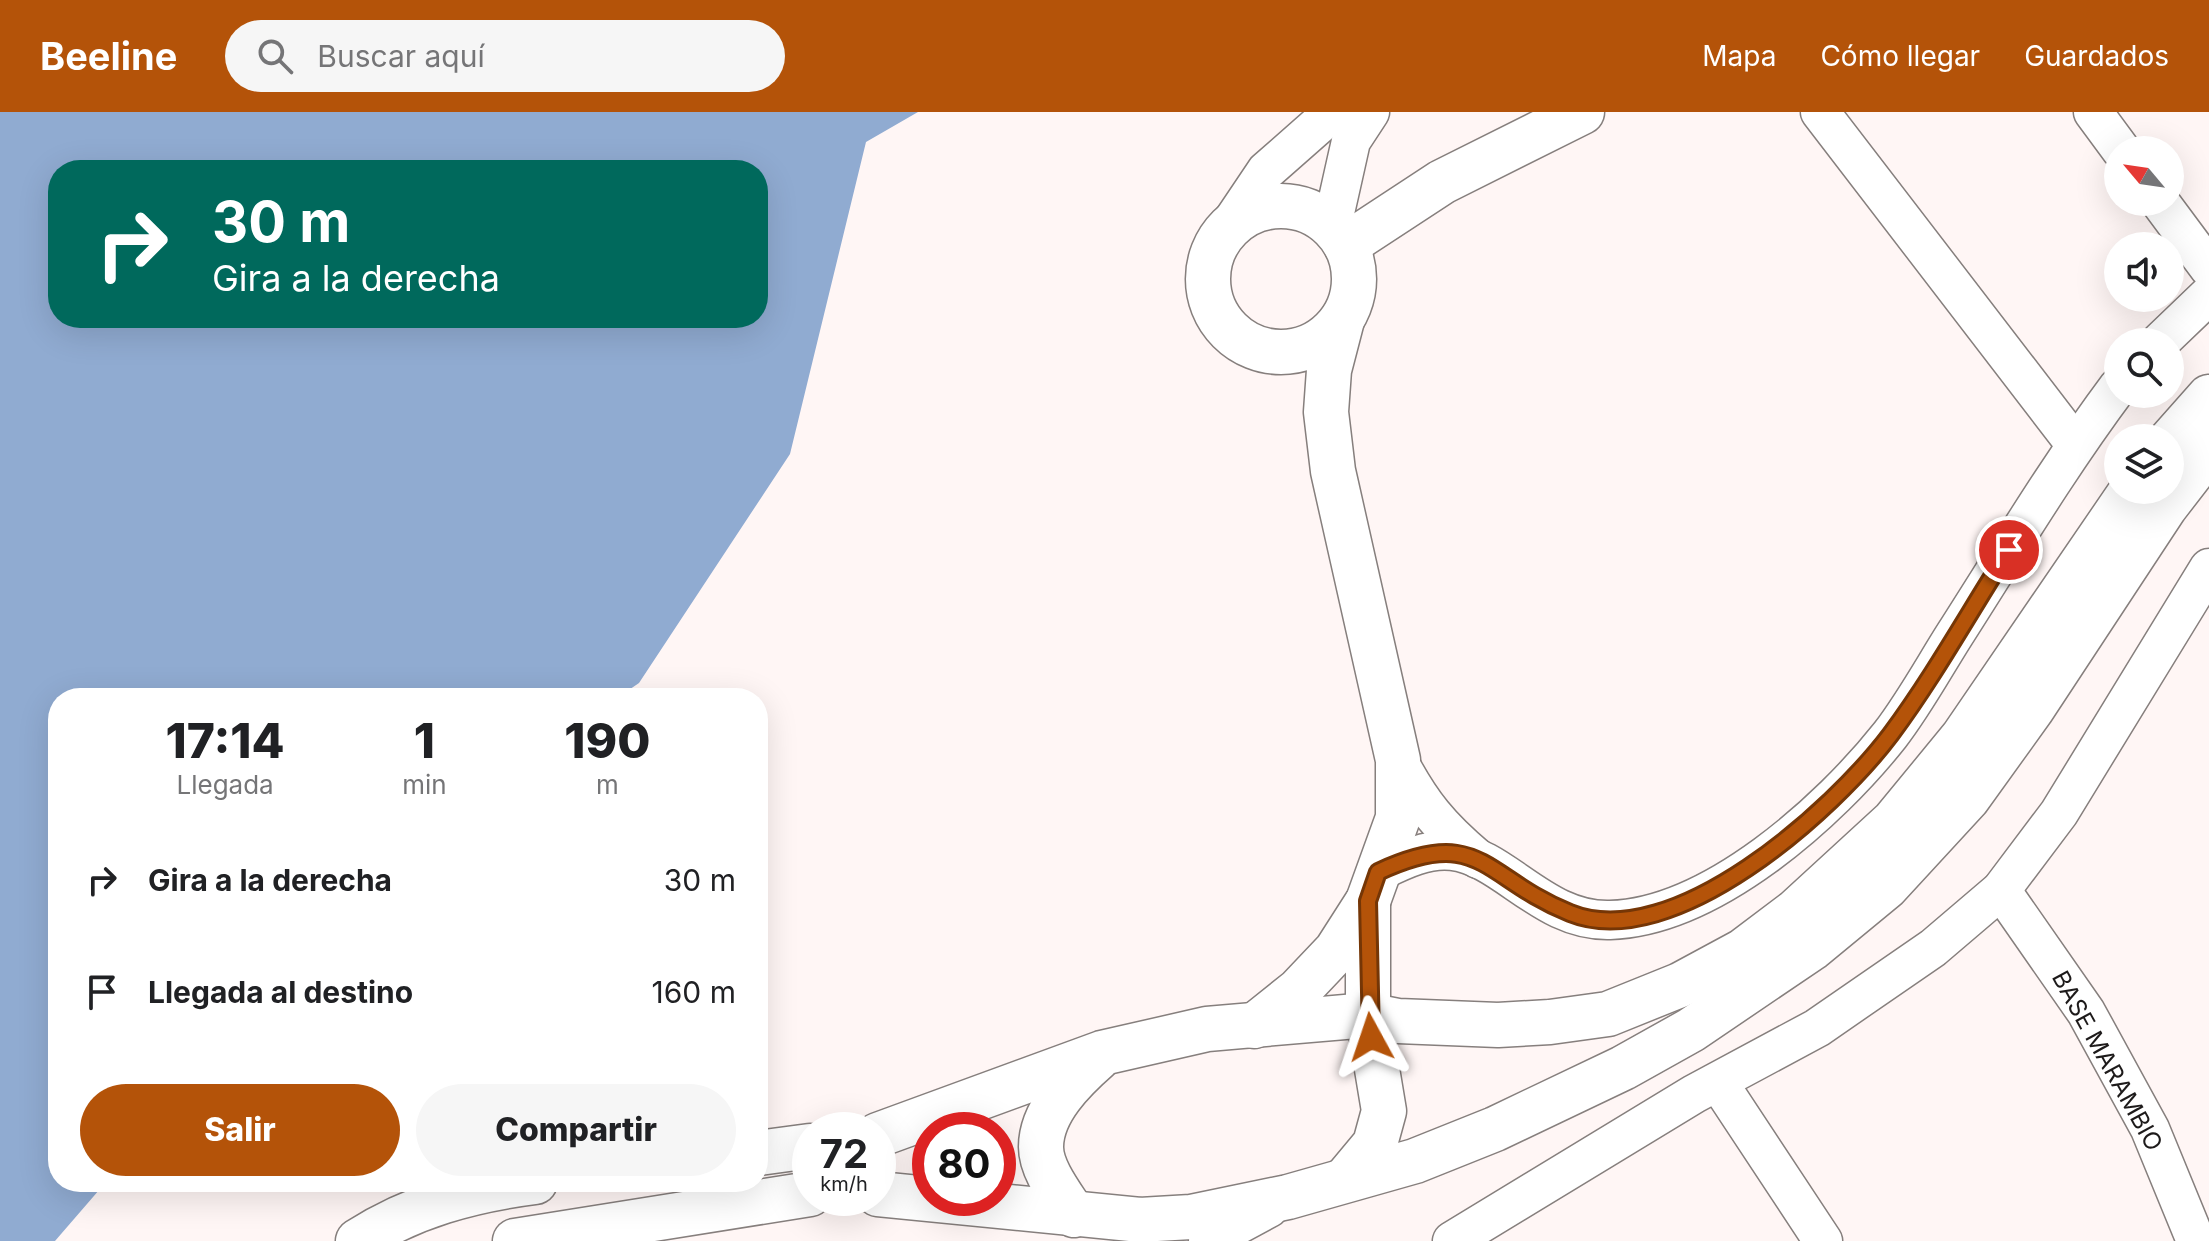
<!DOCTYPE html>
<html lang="es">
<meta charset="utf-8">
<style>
:root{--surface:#fff;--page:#f6f6f6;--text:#202124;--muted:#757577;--accent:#b45309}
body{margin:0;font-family:Inter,sans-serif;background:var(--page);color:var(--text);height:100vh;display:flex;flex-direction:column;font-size:30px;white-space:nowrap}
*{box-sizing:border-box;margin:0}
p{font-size:26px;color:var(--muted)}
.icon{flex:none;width:44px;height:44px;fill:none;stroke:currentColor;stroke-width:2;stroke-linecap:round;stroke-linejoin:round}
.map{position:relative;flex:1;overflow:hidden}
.drawer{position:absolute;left:48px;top:576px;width:720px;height:504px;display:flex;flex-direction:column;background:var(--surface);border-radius:32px;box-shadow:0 8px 32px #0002}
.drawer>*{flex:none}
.top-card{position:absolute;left:48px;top:48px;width:720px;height:168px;border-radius:32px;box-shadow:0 8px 32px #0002;background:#00695c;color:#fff;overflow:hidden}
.needle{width:52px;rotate:299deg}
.fabs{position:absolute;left:2104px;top:24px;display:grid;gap:16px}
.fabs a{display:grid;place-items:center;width:80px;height:80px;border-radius:50%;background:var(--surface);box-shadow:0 8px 32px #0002;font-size:40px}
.speed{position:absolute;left:792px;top:1000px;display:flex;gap:16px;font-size:40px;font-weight:700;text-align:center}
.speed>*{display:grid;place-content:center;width:104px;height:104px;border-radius:50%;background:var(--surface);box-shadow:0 8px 32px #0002;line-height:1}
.speed small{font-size:20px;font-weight:400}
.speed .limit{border:12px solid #d22;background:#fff;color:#111}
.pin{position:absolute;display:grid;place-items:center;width:68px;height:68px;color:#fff;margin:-34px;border:4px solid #fff;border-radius:50%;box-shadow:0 2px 8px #0007}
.me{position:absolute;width:88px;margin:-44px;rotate:355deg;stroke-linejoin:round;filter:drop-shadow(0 0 6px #0008)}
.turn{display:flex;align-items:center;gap:28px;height:168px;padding:0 32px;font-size:36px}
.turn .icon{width:104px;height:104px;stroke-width:2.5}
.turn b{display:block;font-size:56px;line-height:68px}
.eta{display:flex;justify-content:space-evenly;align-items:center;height:136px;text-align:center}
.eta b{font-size:48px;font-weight:800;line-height:56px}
.action{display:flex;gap:16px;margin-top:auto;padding:16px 32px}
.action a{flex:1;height:92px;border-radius:48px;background:var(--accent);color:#fff;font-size:32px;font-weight:800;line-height:92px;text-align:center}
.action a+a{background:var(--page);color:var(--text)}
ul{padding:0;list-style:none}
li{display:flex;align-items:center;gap:24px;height:112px;padding:0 32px}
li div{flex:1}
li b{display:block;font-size:30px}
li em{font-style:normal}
header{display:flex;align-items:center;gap:48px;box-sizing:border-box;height:112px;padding:0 40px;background:var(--accent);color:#fff}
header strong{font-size:38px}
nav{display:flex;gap:44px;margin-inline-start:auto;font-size:28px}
.search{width:560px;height:72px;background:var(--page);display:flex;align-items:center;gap:20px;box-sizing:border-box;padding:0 28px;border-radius:44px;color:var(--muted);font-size:30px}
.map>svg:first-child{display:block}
.water{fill:#90abd1;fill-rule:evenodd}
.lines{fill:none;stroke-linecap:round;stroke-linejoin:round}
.street-casing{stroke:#867f7d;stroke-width:41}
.secondary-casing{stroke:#867f7d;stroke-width:47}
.highway-casing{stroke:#867f7d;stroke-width:47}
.street{stroke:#fff;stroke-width:38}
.secondary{stroke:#fff;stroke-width:44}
.highway{stroke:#fff;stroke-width:44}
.route-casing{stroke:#753606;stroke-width:20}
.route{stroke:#b45309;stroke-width:14}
.labels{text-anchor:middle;stroke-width:7;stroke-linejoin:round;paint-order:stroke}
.street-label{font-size:24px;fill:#1d1a1a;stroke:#fff}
</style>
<header>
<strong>Beeline</strong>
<div class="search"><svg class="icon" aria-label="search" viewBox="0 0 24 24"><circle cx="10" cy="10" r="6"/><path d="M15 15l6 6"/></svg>Buscar aquí</div>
<nav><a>Mapa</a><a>Cómo llegar</a><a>Guardados</a></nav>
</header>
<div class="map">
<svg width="2209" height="1129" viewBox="0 0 2209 1129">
<rect width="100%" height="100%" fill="#fff6f5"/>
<!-- water -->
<path class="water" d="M0,0H918L866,30L790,342L639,571L617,586H58V1070H106L55,1129H0ZM58,58H758V206H58Z"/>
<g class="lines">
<defs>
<g id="street">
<path d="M1820,0L2075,332"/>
<path d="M2093,0L2121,38"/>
<path d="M2160,90L2209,156"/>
<path d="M1332,114L1351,29L1370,0"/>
<path d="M1227,117L1266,59L1333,0"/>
<path d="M2160,230L2209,183"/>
<path d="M1398,648C1421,692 1440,715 1478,747"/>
<path d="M1378,760C1401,749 1426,736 1452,739C1505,745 1543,810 1610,808C1712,805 1829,700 1890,623C1914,592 1934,555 1955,522C2008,439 2059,354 2118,275"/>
<path d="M2001,778L2086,900L2150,1017L2196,1129"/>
<path d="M1718,970L1823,1129"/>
<path d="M1208,1129L1269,1096"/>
<path d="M1452,1129L1694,982L1817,916L1933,836L2001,778L2059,701L2209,456"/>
</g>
<g id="secondary">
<circle cx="1281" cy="167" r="73"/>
<path d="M1346,133L1442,70L1582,0"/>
<path d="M1368,789V903"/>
<path d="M1254,914L1299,878L1336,839L1368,789L1398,706V648L1333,359L1326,300L1329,258L1342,208"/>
</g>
<g id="highway">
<path d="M2170,329L2209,285"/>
<path d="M878,1023L1102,941L1207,917L1368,903L1398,909L1498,913L1550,910L1608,902L1680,873L1743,839L1796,799L1894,709L1963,625L2132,378"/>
<path d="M758,1041L810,1034"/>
<path d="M1345,1068L1375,1032L1384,999L1368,903"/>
<path d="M878,1082L1140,1108L1191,1105L1288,1085L1415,1049L1495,1017L1623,956L1691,918L1812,836L1886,775L1968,686L2032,597L2165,395L2209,338"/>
<path d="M1074,1103C1062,1084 1041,1058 1041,1035C1041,999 1074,967 1098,946"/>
<path d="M358,1129C412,1094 472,1078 535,1070"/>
<path d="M515,1129L810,1082"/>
</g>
</defs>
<!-- street casing -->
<use href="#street" class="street-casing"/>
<!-- secondary casing -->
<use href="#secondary" class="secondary-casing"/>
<!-- highway casing -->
<use href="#highway" class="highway-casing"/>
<!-- street -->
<use href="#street" class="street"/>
<!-- secondary -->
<use href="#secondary" class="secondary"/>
<!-- highway -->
<use href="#highway" class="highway"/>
</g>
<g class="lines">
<defs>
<path id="route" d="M1371,925L1368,789L1378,760C1481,712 1483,766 1570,801C1673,843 1834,698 1891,622C1934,564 1970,499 2009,438"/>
</defs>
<!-- route casing -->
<use href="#route" class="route-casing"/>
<!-- route -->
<use href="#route" class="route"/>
</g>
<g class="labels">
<!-- street labels -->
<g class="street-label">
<text transform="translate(2107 949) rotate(61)" y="8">BASE MARAMBIO</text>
</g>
</g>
</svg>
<div class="fabs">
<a><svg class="needle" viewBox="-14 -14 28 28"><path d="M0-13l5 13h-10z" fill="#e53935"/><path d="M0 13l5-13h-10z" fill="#757577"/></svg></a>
<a><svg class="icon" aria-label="sound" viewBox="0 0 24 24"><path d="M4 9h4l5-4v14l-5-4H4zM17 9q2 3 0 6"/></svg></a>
<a><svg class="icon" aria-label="search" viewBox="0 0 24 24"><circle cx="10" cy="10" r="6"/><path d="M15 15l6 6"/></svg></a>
<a><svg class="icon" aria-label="layers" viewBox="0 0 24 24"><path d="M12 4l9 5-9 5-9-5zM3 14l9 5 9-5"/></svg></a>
</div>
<div class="speed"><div>72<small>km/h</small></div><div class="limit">80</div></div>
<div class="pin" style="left:2009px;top:438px;background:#d93025"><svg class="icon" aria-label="arrive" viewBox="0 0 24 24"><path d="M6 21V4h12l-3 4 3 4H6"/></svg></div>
<svg class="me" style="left:1371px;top:925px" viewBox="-20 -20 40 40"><path d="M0-17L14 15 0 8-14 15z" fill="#b45309" stroke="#fff" stroke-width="4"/></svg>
<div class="top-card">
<div class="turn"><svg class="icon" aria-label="right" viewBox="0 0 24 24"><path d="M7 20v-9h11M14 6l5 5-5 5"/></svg><div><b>30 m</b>Gira a la derecha</div></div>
</div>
<section class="drawer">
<div class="eta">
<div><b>17:14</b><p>Llegada</p></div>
<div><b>1</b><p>min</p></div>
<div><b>190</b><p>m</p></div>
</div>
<ul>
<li><svg class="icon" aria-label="right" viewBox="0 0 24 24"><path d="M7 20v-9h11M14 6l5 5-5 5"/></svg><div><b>Gira a la derecha</b></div><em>30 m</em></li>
<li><svg class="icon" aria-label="arrive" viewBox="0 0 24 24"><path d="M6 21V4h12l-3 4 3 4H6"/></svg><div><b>Llegada al destino</b></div><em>160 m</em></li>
</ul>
<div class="action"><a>Salir</a><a>Compartir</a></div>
</section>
</div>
